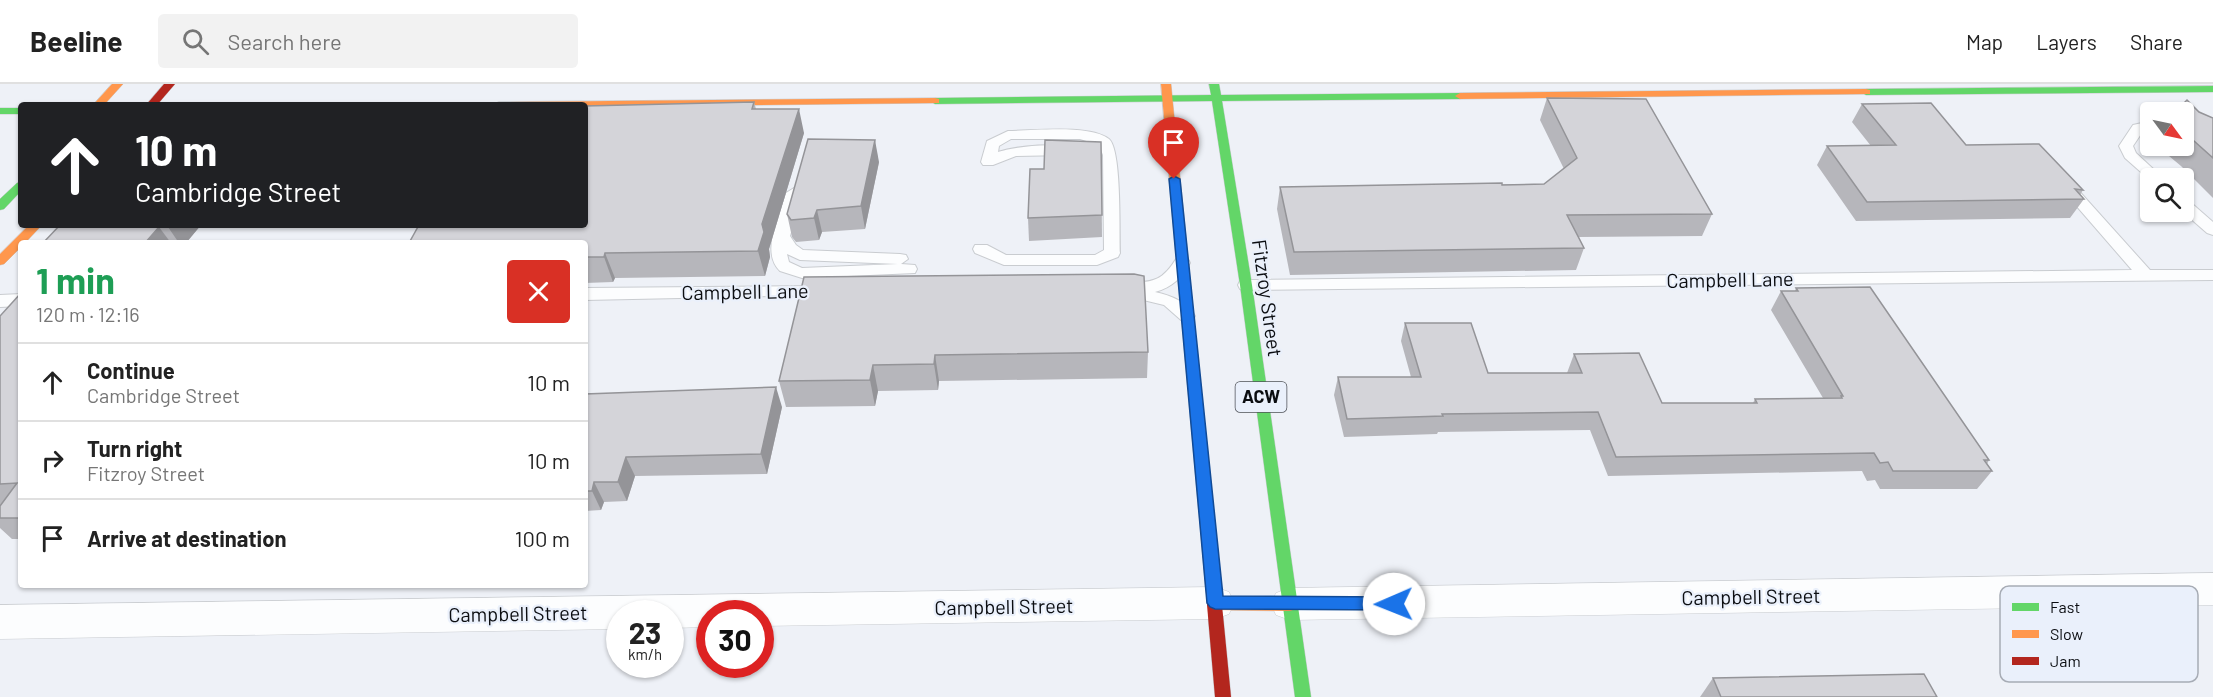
<!DOCTYPE html>
<meta charset="utf-8">
<style>
:root{--surface:#fff;--page:#f2f2f2;--text:#222;--muted:#767676;--line:#e0e0e0}
body{margin:0;font-family:Barlow,sans-serif;background:var(--page);color:var(--text);height:100vh;display:flex;flex-direction:column;font-size:22px;white-space:nowrap}
*{box-sizing:border-box;margin:0}
p{font-size:20px;color:var(--muted)}
.icon{flex:none;width:33px;height:33px;fill:none;stroke:currentColor;stroke-width:2;stroke-linecap:round;stroke-linejoin:round}
.map{position:relative;flex:1;overflow:hidden}
.drawer{position:absolute;left:18px;top:156px;width:570px;height:348px;display:flex;flex-direction:column;background:var(--surface);border-radius:6px;box-shadow:0 2px 4px #0004}
.drawer>*{flex:none}
.banner{position:absolute;left:18px;top:18px;width:570px;height:126px;border-radius:6px;box-shadow:0 2px 4px #0004;background:#202124;color:#fff;overflow:hidden}
.needle{width:39px;rotate:123deg}
.tools{position:absolute;left:2140px;top:18px;display:grid;gap:12px}
.tools a{display:grid;place-items:center;width:54px;height:54px;border-radius:6px;background:var(--surface);box-shadow:0 2px 4px #0004;font-size:30px}
.speed{position:absolute;left:606px;top:516px;display:flex;gap:12px;font-size:30px;font-weight:700;text-align:center}
.speed>*{display:grid;place-content:center;width:78px;height:78px;border-radius:50%;background:var(--surface);box-shadow:0 2px 4px #0004;line-height:1}
.speed small{font-size:15px;font-weight:400}
.speed .limit{border:9px solid #d22;background:#fff;color:#111}
.pin{position:absolute;display:grid;place-items:center;width:51px;height:51px;color:#fff;margin:-62px -26px;border-radius:50% 50% 50% 0;rotate:-45deg;box-shadow:0 0 6px #0007}
.pin .icon{rotate:45deg}
.me{position:absolute;width:66px;margin:-33px;rotate:269deg;stroke-linejoin:round;filter:drop-shadow(0 0 4px #0008)}
.turn{display:flex;align-items:center;gap:21px;height:126px;padding:0 18px;font-size:27px}
.turn .icon{width:78px;height:78px;stroke-width:2.5}
.turn b{display:block;font-size:42px;line-height:51px}
.round{display:grid;place-items:center;flex:none;width:63px;height:63px;border-radius:6px;background:var(--page)}
.summary{display:flex;align-items:center;justify-content:space-between;height:102px;padding:0 18px}
h1{font-size:36px;font-weight:700;line-height:45px;color:#1e9e55}
ul{padding:0;list-style:none}
li{display:flex;align-items:center;gap:18px;height:78px;padding:0 18px;border-top:2px solid var(--line)}
li div{flex:1}
li b{display:block;font-size:22px}
li em{font-style:normal}
header{display:flex;align-items:center;gap:36px;box-sizing:border-box;height:84px;padding:0 30px;background:var(--surface);border-bottom:2px solid var(--line)}
header strong{font-size:28px}
nav{display:flex;gap:33px;margin-inline-start:auto;font-size:21px}
.search{width:420px;height:54px;background:var(--page);display:flex;align-items:center;gap:15px;box-sizing:border-box;padding:0 21px;border-radius:6px;color:var(--muted);font-size:22px}
.map>svg:first-child{display:block}
.lines{fill:none;stroke-linecap:round;stroke-linejoin:round}
.lane-casing{stroke:#c9ccd0;stroke-width:2}
.street-casing{stroke:#c9ccd0;stroke-width:1}
.fast-casing{stroke:#c9ccd0;stroke-width:1}
.slow-casing{stroke:#c9ccd0;stroke-width:1}
.jam-casing{stroke:#c9ccd0;stroke-width:1}
.lane{fill:#fcfdfe;fill-rule:evenodd}
.street{fill:#fcfdfe;fill-rule:evenodd}
.fast{fill:#63d668;fill-rule:evenodd}
.slow{fill:#ff974d;fill-rule:evenodd}
.jam{fill:#b3261e;fill-rule:evenodd}
.wall{fill:#b6b6bb}
.shaded-wall{fill:#949498}
.building{fill:#d4d4d9;stroke:#949498;stroke-width:1.5}
.route{fill:#1a73e8;stroke:#114b97;stroke-width:1.5}
.labels{text-anchor:middle;stroke-width:4.5;stroke-linejoin:round;paint-order:stroke}
.shield{fill:#eaf0fb;stroke:#4e5157;stroke-width:1.5}
.shield-label{font-size:18px;font-weight:bold;fill:#0b0d11}
.street-label{font-size:20px;fill:#0b0d11;stroke:#eaf0fb}
.key{fill:#eaf0fb;stroke:#a7acb5;stroke-width:1.5}
.key-label{font-size:16px;fill:#0b0d11}
</style>
<header>
<strong>Beeline</strong>
<div class="search"><svg class="icon" aria-label="search" viewBox="0 0 24 24"><circle cx="10" cy="10" r="6"/><path d="M15 15l6 6"/></svg>Search here</div>
<nav><a>Map</a><a>Layers</a><a>Share</a></nav>
</header>
<div class="map">
<svg width="2213" height="613" viewBox="0 0 2213 613">
<rect width="100%" height="100%" fill="#eef1f7"/>
<g class="lines">
<defs>
<g id="lane">
<path d="M2151,37V45L2143,47L2133,62L2136,69L2163,94H2151V97L2125,74L2119,62L2133,41Z"/>
<path d="M1008,47C1033,47 1089,40 1109,55C1122,66 1119,149 1120,169L1118,173L1097,181H1004L975,169L973,165L975,161H987L1006,171H1095L1104,166L1103,71L1099,61L1080,55H1011L999,62L998,68C1013,63 1064,56 1075,67L1068,71L1016,72L993,81H983L981,78L987,57Z"/>
<path d="M2065,95L2070,97L2150,186H2213V196L1246,206L1240,205L1238,201L1240,197L1246,196L2132,186L2060,103L2057,100Z"/>
<path d="M794,104L802,109L790,152L796,161L803,166L900,170L906,171L908,175L901,180L915,181L917,185L915,189L802,194L780,187C760,168 780,131 786,109ZM787,170L800,176L898,180L802,184L789,178Z"/>
<path d="M2184,115L2189,117L2213,138V151L2207,149L2183,128Z"/>
<path d="M1182,174L1188,175L1190,179C1181,194 1173,203 1155,208C1172,212 1186,217 1195,232L1193,236H1181L1164,221L1135,214L1133,211L1115,210L1113,206L1115,202C1144,194 1157,206 1176,175Z"/>
<path d="M823,202L829,203L831,207L829,211L585,216V204Z"/>
<path d="M21,210V222L0,223V211Z"/>
</g>
<g id="street">
<path d="M2213,489V521L1290,536L1276,531L1271,520L1276,509L1290,504Z"/>
<path d="M1215,503L1229,508L1234,519L1229,530L1215,535L760,542V530H710V543L670,544V530H620V545L0,555V521Z"/>
</g>
<g id="fast">
<path d="M1209,0H1219L1221,11L1460,9L1465,12L1460,15L1222,17L1252,201L1311,613H1295L1240,201L1212,17L935,20L930,17L935,14L1211,11Z"/>
<path d="M2213,2V8L1866,11L1861,8L1866,5Z"/>
<rect x="0" y="24" width="21" height="6"/>
<path d="M21,98V107L4,125L0,126V115L17,99Z"/>
</g>
<g id="slow">
<path d="M112,0H123L104,21H93Z"/>
<path d="M1161,0H1171L1213,429L1211,433L1206,435L1201,433L1199,429Z"/>
<path d="M1866,5L1870,6V10L1460,15L1455,12L1460,9Z"/>
<path d="M935,14L939,15V19L585,23V21H493L498,18Z"/>
<path d="M29,141H42L25,159H21V163L4,180L0,181V170Z"/>
<path d="M1215,512L1290,513L1296,515L1298,520L1296,525L1290,527L1215,526L1209,524L1207,519L1209,514Z"/>
</g>
<g id="jam">
<path d="M164,0H175L157,21H146Z"/>
<path d="M1206,423L1211,425L1213,429L1231,613H1215L1199,429L1201,425Z"/>
</g>
</defs>
<!-- lane casing -->
<use href="#lane" class="lane-casing"/>
<!-- street casing -->
<use href="#street" class="street-casing"/>
<!-- fast casing -->
<use href="#fast" class="fast-casing"/>
<!-- slow casing -->
<use href="#slow" class="slow-casing"/>
<!-- jam casing -->
<use href="#jam" class="jam-casing"/>
<!-- lane -->
<use href="#lane" class="lane"/>
<!-- street -->
<use href="#street" class="street"/>
<!-- fast -->
<use href="#fast" class="fast"/>
<!-- slow -->
<use href="#slow" class="slow"/>
<!-- jam -->
<use href="#jam" class="jam"/>
</g>
<!-- wall -->
<g class="wall">
<path d="M1547,14L1712,130L1702,152L1579,153L1584,164L1576,186L1290,191L1277,125L1280,103L1544,100L1564,85L1540,36Z"/>
<path d="M754,18L756,25L804,49L769,165L770,173L765,192L615,194L613,198L585,199V159Z"/>
<path d="M1862,20L1966,61L2083,106L2080,111L2084,115L2070,134L1856,137L1817,81L1827,62H1871L1852,38Z"/>
<path d="M2184,28H2199L2213,34V114L2181,82L2157,62H2184Z"/>
<path d="M2151,46V56L2146,52Z"/>
<path d="M1101,58L1102,153L1029,157L1028,134L1044,85Z"/>
<path d="M879,78L865,145L822,148L819,156L796,158L792,153L787,130Z"/>
<path d="M60,141H201L186,159H43Z"/>
<path d="M804,193L1148,268L1147,294L939,297L938,306L878,307L875,322L786,323L779,297Z"/>
<path d="M1796,204L1989,376L1987,380L1992,387L1977,405H1880L1875,396L1867,397L1862,387L1608,392L1590,346L1438,348L1437,350L1344,353L1334,311L1338,293H1411L1401,257L1405,239L1488,289H1567L1574,270L1662,319H1753L1755,315L1823,314L1771,226L1781,207H1795Z"/>
<path d="M21,209V455H12L0,444V422L1,421H0V232Z"/>
<path d="M585,310L782,323L767,390L635,392L627,417L604,418L601,426L585,427Z"/>
<path d="M1713,594L1937,613H1700Z"/>
</g>
<!-- shaded-wall -->
<g class="shaded-wall">
<path d="M799,25L804,49L769,165L770,173L765,192L758,167L762,140Z"/>
<path d="M875,56L879,78L865,145L861,122Z"/>
<path d="M817,126L822,148L819,156L814,134Z"/>
<path d="M169,141H201L186,159H179L168,143Z"/>
<path d="M159,143L171,159H145Z"/>
<path d="M605,169L615,194L613,198L604,173Z"/>
<path d="M935,271L939,297L938,306L934,280Z"/>
<path d="M873,281L878,307L875,322L870,296Z"/>
<path d="M776,303L782,323L767,390L761,370Z"/>
<path d="M626,373L635,392L627,417L618,398Z"/>
<path d="M594,398L604,418L601,426L592,407Z"/>
</g>
<!-- building -->
<g class="building">
<path d="M1547,14L1646,15L1712,130L1567,131L1584,164L1294,168L1280,103L1502,99V101L1544,100L1577,74Z"/>
<path d="M2187,16L2199,28L2213,34V74L2184,48V28H2175Z"/>
<path d="M754,18L752,25H799L762,140L764,148L758,167L605,169L604,173H585V159H409L419,141H585V22Z"/>
<path d="M1931,19L1966,61L2039,60L2083,106L2075,105L2084,115L1867,118L1827,62L1896,61L1862,20Z"/>
<path d="M808,55L875,56L861,122L817,126L814,134L791,136L787,130Z"/>
<path d="M1045,56L1101,58L1102,131L1028,134L1030,85H1044Z"/>
<path d="M60,141H169L168,143H159L145,159H43Z"/>
<path d="M1134,190L1144,192L1148,268L935,271L934,280L873,281L870,296L779,297L804,193Z"/>
<path d="M1870,203L1989,376H1984L1992,387H1893L1888,378L1880,379L1874,369L1616,373L1598,328L1442,330L1443,332L1347,335L1338,293H1421L1405,239H1471L1488,289H1582L1574,270L1639,269L1662,319H1757L1755,315L1842,314L1841,312H1843L1781,207H1798L1796,204Z"/>
<path d="M21,209V434H0V422L17,399L0,400V232Z"/>
<path d="M776,303L761,370L626,373L618,398H594L592,407H585V310Z"/>
<path d="M1924,590L1937,613H1721L1713,594Z"/>
</g>
<!-- route -->
<path class="route" d="M1174,92L1180,95L1223,512L1394,513L1399,515L1401,520L1399,524L1394,526L1215,525L1210,523L1207,519L1169,95Z"/>
<g class="labels">
<!-- shield labels -->
<rect class="shield" x="1235.5" y="298" width="51" height="30" rx="4.5"/>
<g class="shield-label">
<text x="1261" y="319">ACW</text>
</g>
<!-- street labels -->
<g class="street-label">
<text transform="translate(1730 196) rotate(-1)" y="7">Campbell Lane</text>
<text transform="translate(745 208) rotate(-1)" y="7">Campbell Lane</text>
<text transform="translate(1267 214) rotate(82)" y="7">Fitzroy Street</text>
<text transform="translate(1751 513) rotate(-1)" y="7">Campbell Street</text>
<text transform="translate(1004 523) rotate(-1)" y="7">Campbell Street</text>
<text transform="translate(518 530) rotate(-1)" y="7">Campbell Street</text>
</g>
</g>
<!-- legend -->
<rect x="2000" y="502" width="198" height="96" rx="9" class="key"/>
<rect x="2012" y="519" width="27" height="8" fill="#63d668"/>
<rect x="2012" y="546" width="27" height="8" fill="#ff974d"/>
<rect x="2012" y="573" width="27" height="8" fill="#b3261e"/>
<g class="key-label">
<text x="2050" y="529">Fast</text>
<text x="2050" y="556">Slow</text>
<text x="2050" y="583">Jam</text>
</g>
</svg>
<div class="tools">
<a><svg class="needle" viewBox="-14 -14 28 28"><path d="M0-13l5 13h-10z" fill="#e53935"/><path d="M0 13l5-13h-10z" fill="#767676"/></svg></a>
<a><svg class="icon" aria-label="search" viewBox="0 0 24 24"><circle cx="10" cy="10" r="6"/><path d="M15 15l6 6"/></svg></a>
</div>
<div class="speed"><div>23<small>km/h</small></div><div class="limit">30</div></div>
<div class="pin" style="left:1174px;top:95px;background:#d93025"><svg class="icon" aria-label="arrive" viewBox="0 0 24 24"><path d="M6 21V4h12l-3 4 3 4H6"/></svg></div>
<svg class="me" style="left:1394px;top:520px" viewBox="-20 -20 40 40"><circle r="19" fill="#fff"/><path d="M0-13L10 11 0 6-10 11z" fill="#1a73e8"/></svg>
<div class="banner">
<div class="turn"><svg class="icon" aria-label="ahead" viewBox="0 0 24 24"><path d="M12 20V5M6 11l6-6 6 6"/></svg><div><b>10 m</b>Cambridge Street</div></div>
</div>
<section class="drawer">
<div class="summary"><div><h1>1 min</h1><p>120 m · 12:16</p></div><a class="round" style="background:#d93025;color:#fff"><svg class="icon" aria-label="close" viewBox="0 0 24 24"><path d="M6 6l12 12M18 6L6 18"/></svg></a></div>
<ul>
<li><svg class="icon" aria-label="ahead" viewBox="0 0 24 24"><path d="M12 20V5M6 11l6-6 6 6"/></svg><div><b>Continue</b><p>Cambridge Street</p></div><em>10 m</em></li>
<li><svg class="icon" aria-label="right" viewBox="0 0 24 24"><path d="M7 20v-9h11M14 6l5 5-5 5"/></svg><div><b>Turn right</b><p>Fitzroy Street</p></div><em>10 m</em></li>
<li><svg class="icon" aria-label="arrive" viewBox="0 0 24 24"><path d="M6 21V4h12l-3 4 3 4H6"/></svg><div><b>Arrive at destination</b></div><em>100 m</em></li>
</ul>
</section>
</div>
